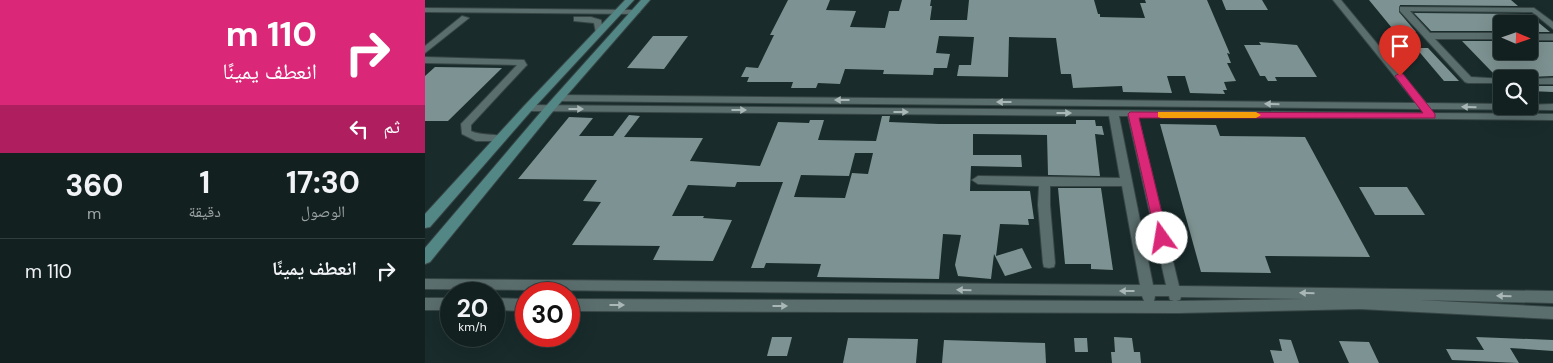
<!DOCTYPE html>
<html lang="ar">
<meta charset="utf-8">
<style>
:root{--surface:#132020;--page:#202d2d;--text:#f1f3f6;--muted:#9da3a5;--line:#323e3e}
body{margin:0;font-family:"DM Sans","Noto Naskh Arabic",sans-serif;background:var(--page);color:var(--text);direction:rtl;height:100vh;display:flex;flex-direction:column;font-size:19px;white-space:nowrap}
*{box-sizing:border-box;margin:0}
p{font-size:16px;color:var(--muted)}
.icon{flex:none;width:28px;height:28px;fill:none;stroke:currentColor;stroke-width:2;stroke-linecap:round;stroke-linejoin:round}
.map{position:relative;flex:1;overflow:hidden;direction:ltr}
.sheet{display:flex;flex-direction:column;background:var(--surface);width:425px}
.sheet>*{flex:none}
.guide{background:#db2777;color:#fff;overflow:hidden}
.needle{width:32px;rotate:92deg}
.fabs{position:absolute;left:1068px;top:15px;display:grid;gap:10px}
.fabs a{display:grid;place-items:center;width:45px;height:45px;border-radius:5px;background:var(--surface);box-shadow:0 5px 20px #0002,0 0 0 1px var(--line);font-size:25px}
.speed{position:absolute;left:15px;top:282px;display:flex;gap:10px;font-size:25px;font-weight:700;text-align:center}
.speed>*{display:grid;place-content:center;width:65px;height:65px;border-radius:50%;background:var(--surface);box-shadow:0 5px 20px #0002,0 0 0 1px var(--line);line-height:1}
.speed small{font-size:12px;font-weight:400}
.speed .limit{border:8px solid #d22;background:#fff;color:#111}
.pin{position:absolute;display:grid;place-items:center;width:42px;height:42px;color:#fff;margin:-51px -21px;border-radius:50% 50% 50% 0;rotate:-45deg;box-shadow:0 0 5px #0007}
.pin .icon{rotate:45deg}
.me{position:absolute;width:55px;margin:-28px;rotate:347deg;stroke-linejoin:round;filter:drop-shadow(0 0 4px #0008)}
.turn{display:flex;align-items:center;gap:18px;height:105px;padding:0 25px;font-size:22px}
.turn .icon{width:65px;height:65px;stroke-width:2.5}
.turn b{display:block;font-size:35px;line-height:42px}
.then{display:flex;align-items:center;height:48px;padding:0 25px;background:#0003;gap:10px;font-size:19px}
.eta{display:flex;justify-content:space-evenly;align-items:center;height:85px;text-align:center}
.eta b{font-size:30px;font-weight:700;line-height:35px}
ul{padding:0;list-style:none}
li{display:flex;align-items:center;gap:15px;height:65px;padding:0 25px;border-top:1px solid var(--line)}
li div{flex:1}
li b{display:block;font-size:19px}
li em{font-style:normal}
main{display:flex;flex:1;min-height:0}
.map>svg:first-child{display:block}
.building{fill:#7d9292;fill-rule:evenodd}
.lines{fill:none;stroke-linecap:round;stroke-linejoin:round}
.street-casing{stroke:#374645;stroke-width:2}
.secondary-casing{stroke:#374645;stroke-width:2}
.street{fill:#5a6e6d;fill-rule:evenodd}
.secondary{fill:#538786;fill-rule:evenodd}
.oneway{fill:#a9b7b6}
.route{fill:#db2777;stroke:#8e194d}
.slow{fill:#f59e0b}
</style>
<main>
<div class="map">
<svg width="1128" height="363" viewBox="0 0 1128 363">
<rect width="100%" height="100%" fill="#192b2b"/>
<!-- building -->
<g class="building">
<path d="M363,0H405L401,10L431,11L425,27L460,28L464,11H474L477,0H506L505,6H507L505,20H542L544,0H669L673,14H675V17L720,18L715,3H721L720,0H782L805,54L802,53L806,63H802L811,81L799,82L802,90H798L800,94L765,93L760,76H742L747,93L698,92L697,86L648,88L646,74H636L631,38L584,37L583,77L532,76L534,65H546L549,37L514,36L511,53L525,54L522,68H509L508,75L458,74L459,70L420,69L415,84L393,83L391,88H366L368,82H322L324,77H316L321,67L333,68L349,35H345Z"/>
<path d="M797,0H837L843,10H801Z"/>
<path d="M944,0H1086L1093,6L975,5L974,12L991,32L977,31L973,28H967Z"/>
<path d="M989,13L1103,14L1125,32H1104V18H1076V31H1006Z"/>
<path d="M228,36H263L239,69L202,68Z"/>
<path d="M1037,41H1076V51H1104V42H1128V76L1104,77V73H1068Z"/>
<path d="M834,42L872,45L892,77H850L852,81H843L840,76H835L819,45H836Z"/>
<path d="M991,48H1003L1034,81H1019Z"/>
<path d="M10,67L77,68L23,121H0V76Z"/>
<path d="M1104,86H1128V92L1104,91Z"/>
<path d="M204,115L215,116L199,137L278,138L265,161L335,166L353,122L384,123L385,120H399L393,140L451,141L457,116H465L464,122L514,124H651V120H670L671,126H677L679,135L670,134L675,176L623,175L622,135L548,134V155H596L597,167L546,166L545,191H605L609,219H603L604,225L575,224L571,256L597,248L607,268L580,276L569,254L566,279L533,276L530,265L536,235L518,234L514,279L392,277L396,264L341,263L339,268H326L358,182H312L310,187L263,185L247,216H279L278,218L307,220L288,261L228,260L235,246L147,245L176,202L158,201L172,180L93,179L144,117L168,118L154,136H188ZM430,153H448L443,174L427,173L420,198L369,197L376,175L424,176Z"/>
<path d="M735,124L791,125L795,136L880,137L945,257L840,256L846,273L776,272Z"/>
<path d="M934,187H982L1000,215H950Z"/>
<path d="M633,188H676L688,270L666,269V264H640Z"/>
<path d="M347,337H367L362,356H342Z"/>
<path d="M689,337L707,338L709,352H715L716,363H687L686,352H690Z"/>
<path d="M1051,337L1128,340V351L1085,348L1094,363L1027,360L1021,349L1059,350Z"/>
<path d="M423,338L493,339L491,363H418Z"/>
<path d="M649,338H662L663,352H650Z"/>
<path d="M854,339L866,340L874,363H849L845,350L857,351Z"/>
<path d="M519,340L620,343L621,363H517Z"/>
<path d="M914,341L944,342L954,363H924Z"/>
</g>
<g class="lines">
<defs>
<g id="street">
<path d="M908,0H916L1001,103L1076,104V106L1128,104V110L1006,109V112L1003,113L1128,114V120L713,116L754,286L1128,291V303L994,300L1128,307V319L935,309L753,313L144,311V299L719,301L717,296L0,289V279L715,285L697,186H625V205L630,263L629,267L624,268L619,267L618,263L613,205L614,186L553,184L547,180L553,176L695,178L684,116L103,111L98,108L103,105L1001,113L996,109L134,101L129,98L134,95L991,103ZM694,116H703L741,285H728ZM730,296H744L745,300L749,301H729ZM756,297L880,299L751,301L755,300Z"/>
<path d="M975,7L1109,8L1128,22V29L1107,12L985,11L1005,33H1076V39H1010L1046,77L1080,79H1076V83H1043L1040,82L975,11Z"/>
<path d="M0,8L211,10L215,12L211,14L0,12Z"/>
<path d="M37,16L44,18L0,53V46Z"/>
<path d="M149,17H166L176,20L178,31L177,33H171L169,23L149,21Z"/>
<rect x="1104" y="34" width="24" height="6"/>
<path d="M0,57L99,60L102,65L100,67L46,125V131C58,137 74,132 81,139L80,141H51L37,134L36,124L92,65L0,63Z"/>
<path d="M1128,78V84H1104V79H1102Z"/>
<rect x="0" y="298" width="26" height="12"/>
<path d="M69,298L101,299V311L69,310Z"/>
</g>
<g id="secondary">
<path d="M200,0H209L107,110L5,227L0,228V214L99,106Z"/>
<path d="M216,0H225L129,110L5,262L0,264V248L121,106Z"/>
</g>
</defs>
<!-- street casing -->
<use href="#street" class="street-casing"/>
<!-- secondary casing -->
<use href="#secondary" class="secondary-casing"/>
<!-- street -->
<use href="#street" class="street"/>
<!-- secondary -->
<use href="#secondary" class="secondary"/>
</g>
<!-- one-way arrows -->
<defs><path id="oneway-solid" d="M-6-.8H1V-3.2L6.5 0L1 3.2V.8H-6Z" transform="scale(1.25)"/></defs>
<g class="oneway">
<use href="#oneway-solid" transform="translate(417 100) rotate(-180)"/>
<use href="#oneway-solid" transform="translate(579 102) rotate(-180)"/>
<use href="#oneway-solid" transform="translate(847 104) rotate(-179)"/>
<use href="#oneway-solid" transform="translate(1044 107) rotate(-179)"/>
<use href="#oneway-solid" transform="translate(151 109)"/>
<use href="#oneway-solid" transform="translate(314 110)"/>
<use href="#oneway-solid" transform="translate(476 112)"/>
<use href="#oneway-solid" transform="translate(639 113)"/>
<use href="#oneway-solid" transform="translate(539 290) rotate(-179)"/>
<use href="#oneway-solid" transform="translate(702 291) rotate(180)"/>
<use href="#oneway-solid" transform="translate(882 293) rotate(-179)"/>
<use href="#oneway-solid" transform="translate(1079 296) rotate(-179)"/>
<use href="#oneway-solid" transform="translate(192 305)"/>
<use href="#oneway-solid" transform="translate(355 306)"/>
</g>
<!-- route -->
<path class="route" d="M975,73L978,74L1010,114V118H714L743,238L741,241H732L703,114L705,112L998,113L970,76Z"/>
<!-- slow -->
<path class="slow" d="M733,112H831L836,115L831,118H736L733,117Z"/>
</svg>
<div class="fabs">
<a><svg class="needle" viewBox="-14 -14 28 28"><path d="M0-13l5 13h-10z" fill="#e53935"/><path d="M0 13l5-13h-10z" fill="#9da3a5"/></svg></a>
<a><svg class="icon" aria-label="search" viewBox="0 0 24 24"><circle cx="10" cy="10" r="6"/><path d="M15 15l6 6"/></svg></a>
</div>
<div class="speed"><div>20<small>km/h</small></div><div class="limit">30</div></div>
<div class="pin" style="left:975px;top:76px;background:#d93025"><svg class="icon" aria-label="arrive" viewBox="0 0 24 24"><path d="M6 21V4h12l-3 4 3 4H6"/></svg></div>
<svg class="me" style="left:737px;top:238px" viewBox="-20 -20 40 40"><circle r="19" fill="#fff"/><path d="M0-13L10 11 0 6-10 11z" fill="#db2777"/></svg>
</div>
<section class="sheet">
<div class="guide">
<div class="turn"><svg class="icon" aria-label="right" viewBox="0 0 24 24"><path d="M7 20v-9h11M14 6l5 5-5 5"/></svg><div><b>110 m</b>انعطف يمينًا</div></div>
<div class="then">ثم<svg class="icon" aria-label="left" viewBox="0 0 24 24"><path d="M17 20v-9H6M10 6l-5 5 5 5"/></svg></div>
</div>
<div class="eta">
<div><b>17:30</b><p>الوصول</p></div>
<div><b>1</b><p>دقيقة</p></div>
<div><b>360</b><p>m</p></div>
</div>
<ul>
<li><svg class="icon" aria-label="right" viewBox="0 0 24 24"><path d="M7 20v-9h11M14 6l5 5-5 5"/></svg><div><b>انعطف يمينًا</b></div><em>110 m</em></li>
</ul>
</section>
</main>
